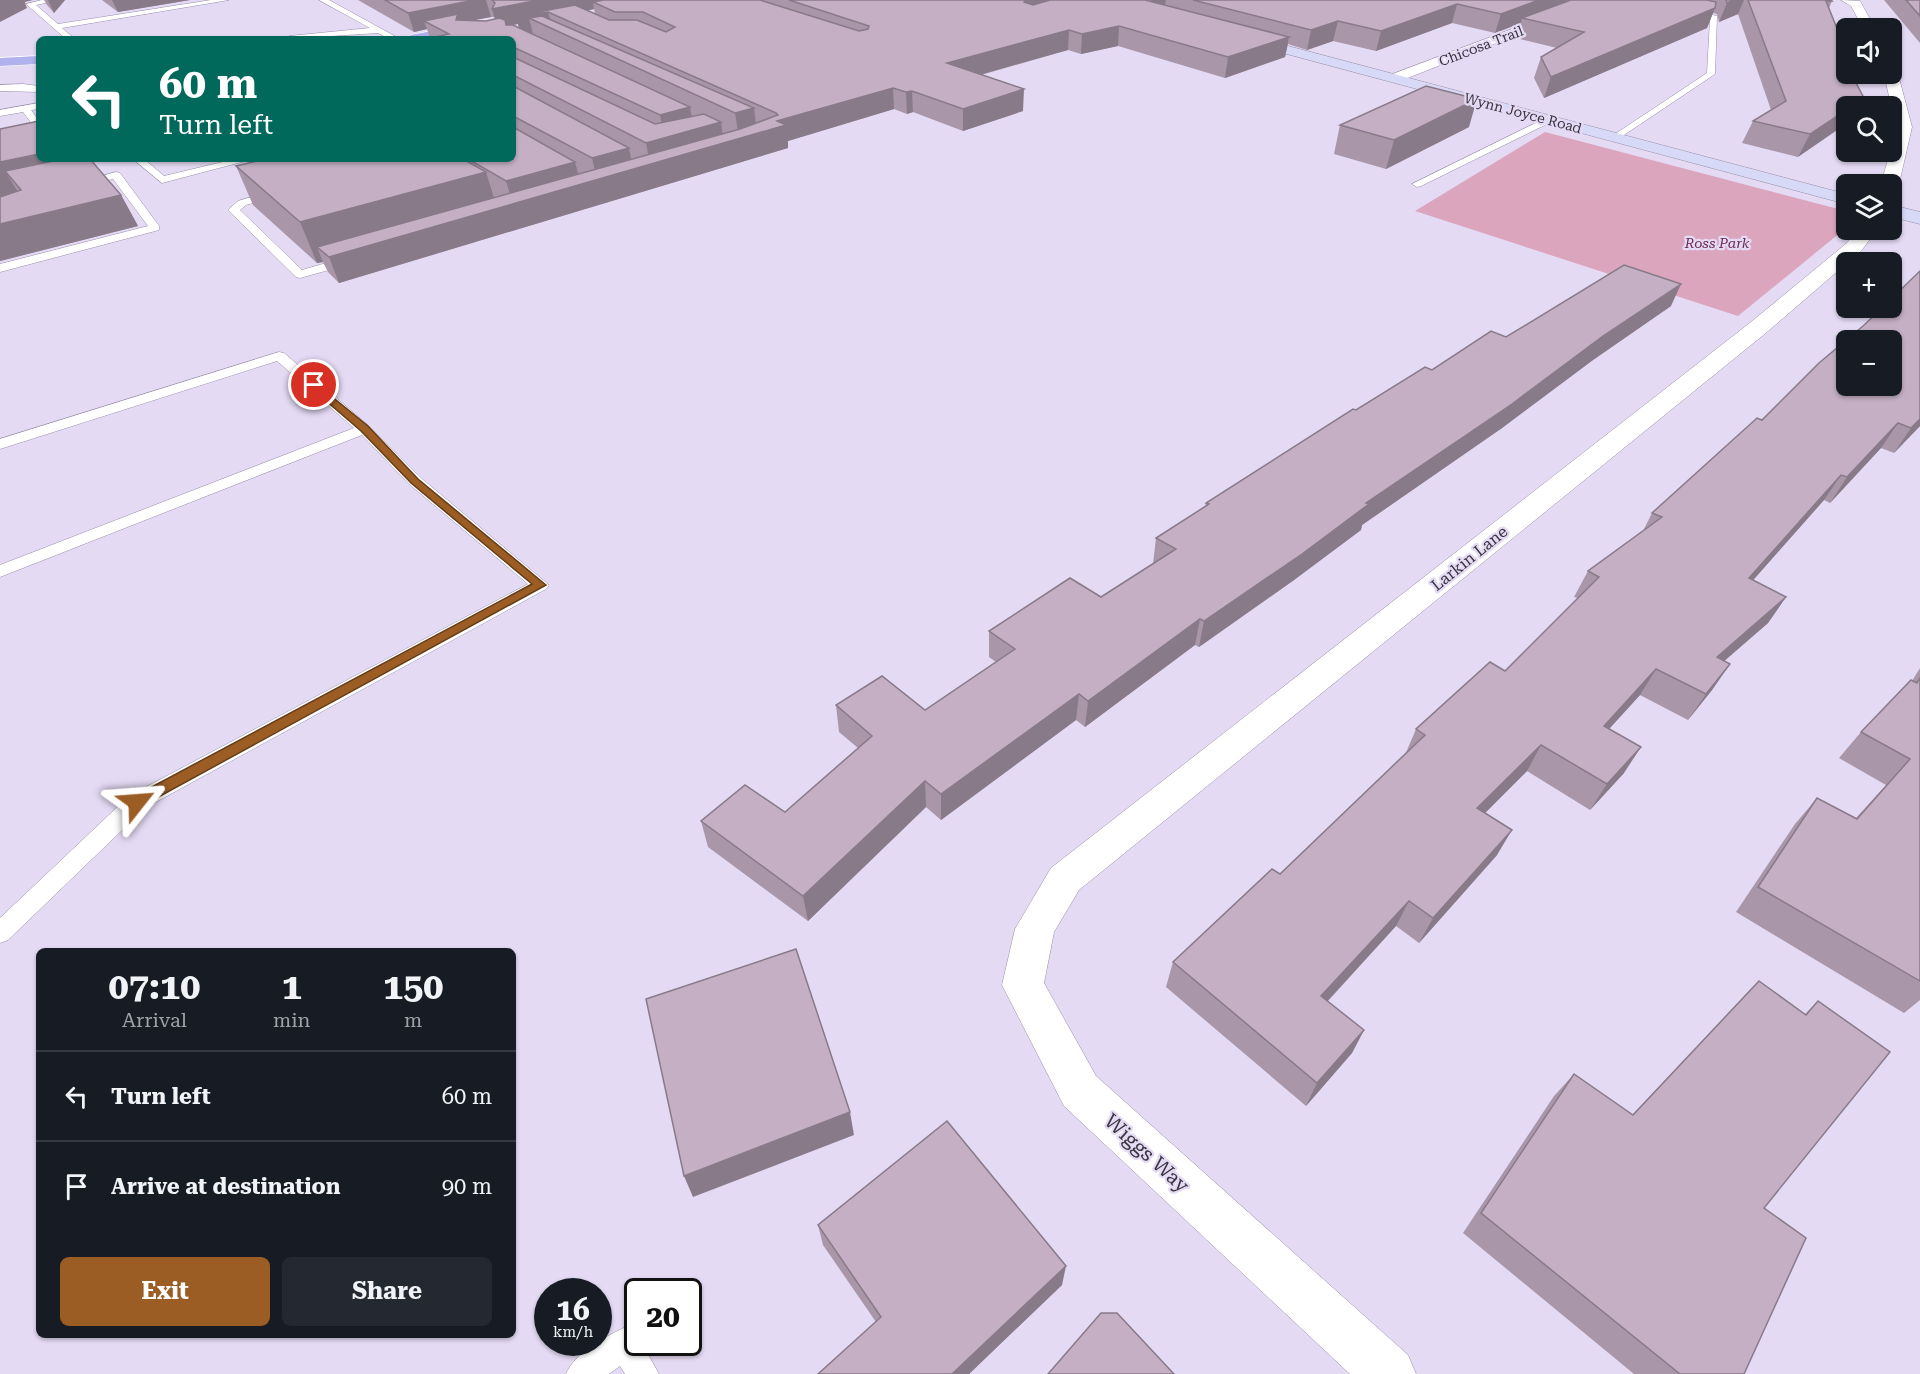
<!DOCTYPE html>
<meta charset="utf-8">
<style>
:root{--surface:#171b24;--page:#242831;--text:#f1f3f6;--muted:#9ea1a6;--line:#363941;--accent:#9c5d25}
body{margin:0;font-family:"Roboto Serif",serif;background:var(--page);color:var(--text);height:100vh;display:flex;flex-direction:column;font-size:22px;white-space:nowrap}
*{box-sizing:border-box;margin:0}
p{font-size:20px;color:var(--muted)}
.icon{flex:none;width:33px;height:33px;fill:none;stroke:currentColor;stroke-width:2;stroke-linecap:round;stroke-linejoin:round}
.map{position:relative;flex:1;overflow:hidden}
.side{position:absolute;left:36px;top:948px;width:480px;height:390px;display:flex;flex-direction:column;background:var(--surface);border-radius:9px;box-shadow:0 2px 4px #0004}
.side>*{flex:none}
.hud{position:absolute;left:36px;top:36px;width:480px;height:126px;border-radius:9px;box-shadow:0 2px 4px #0004;background:#00695c;color:#fff;overflow:hidden}
.controls{position:absolute;left:1836px;top:18px;display:grid;gap:12px}
.controls a{display:grid;place-items:center;width:66px;height:66px;border-radius:9px;background:var(--surface);box-shadow:0 2px 4px #0004;font-size:30px}
.speed{position:absolute;left:534px;top:1278px;display:flex;gap:12px;font-size:30px;font-weight:700;text-align:center}
.speed>*{display:grid;place-content:center;width:78px;height:78px;border-radius:50%;background:var(--surface);box-shadow:0 2px 4px #0004;line-height:1}
.speed small{font-size:15px;font-weight:400}
.speed .limit{border:3px solid #111;border-radius:9px;background:#fff;color:#111}
.pin{position:absolute;display:grid;place-items:center;width:51px;height:51px;color:#fff;margin:-26px;border:3px solid #fff;border-radius:50%;box-shadow:0 2px 6px #0007}
.me{position:absolute;width:66px;margin:-33px;rotate:62deg;stroke-linejoin:round;filter:drop-shadow(0 0 4px #0008)}
.turn{display:flex;align-items:center;gap:21px;height:126px;padding:0 24px;font-size:27px}
.turn .icon{width:78px;height:78px;stroke-width:2.5}
.turn b{display:block;font-size:42px;line-height:51px}
.eta{display:flex;justify-content:space-evenly;align-items:center;height:102px;text-align:center}
.eta b{font-size:36px;font-weight:700;line-height:42px}
.cta{display:flex;gap:12px;margin-top:auto;padding:12px 24px}
.cta a{flex:1;height:69px;border-radius:9px;background:var(--accent);color:#fff;font-size:24px;font-weight:700;line-height:69px;text-align:center}
.cta a+a{background:var(--page);color:var(--text)}
ul{padding:0;list-style:none}
li{display:flex;align-items:center;gap:18px;height:90px;padding:0 24px;border-top:2px solid var(--line)}
li div{flex:1}
li b{display:block;font-size:22px}
li em{font-style:normal}
.map>svg:first-child{display:block}
.green{fill:#dba5be}
.lines{fill:none;stroke-linecap:round;stroke-linejoin:round}
.lane-casing{stroke:#988fa7;stroke-width:1}
.street-casing{stroke:#988fa7;stroke-width:1}
.secondary-casing{stroke:#988fa7;stroke-width:1}
.primary-casing{stroke:#fff;stroke-width:1}
.lane{fill:#fff;fill-rule:evenodd}
.street{fill:#fff;fill-rule:evenodd}
.secondary{fill:#d7d9f7;fill-rule:evenodd}
.primary{fill:#b0b2ee;fill-rule:evenodd}
.wall{fill:#a996a9;fill-rule:evenodd}
.shaded-wall{fill:#897a89}
.building{fill:#c4afc4;stroke:#897a89;stroke-width:1.5;fill-rule:evenodd}
.route{fill:#9c5d25;stroke:#653c18;stroke-width:1.5}
.labels{text-anchor:middle;stroke-width:4.5;stroke-linejoin:round;paint-order:stroke}
.far-street-label{font-size:14px;fill:#38343e;stroke:#e4daf4}
.far-park-label{font-size:14px;font-style:italic;fill:#6e284f;stroke:#e4daf4}
.street-label{font-size:16px;fill:#38343e;stroke:#e4daf4}
.near-street-label{font-size:20px;fill:#38343e;stroke:#e4daf4}
</style>
<div class="map">
<svg width="1920" height="1374" viewBox="0 0 1920 1374">
<rect width="100%" height="100%" fill="#e4daf4"/>
<!-- green -->
<path class="green" d="M1545,132L1846,211V228L1738,316L1415,211Z"/>
<g class="lines">
<defs>
<g id="lane">
<path d="M42,0H60L36,5L58,24L211,0H229L62,28L75,39H66L26,4Z"/>
<path d="M319,0H329L400,39H390L378,33L286,39L289,36L370,28Z"/>
<path d="M1629,0H1643L1717,16L1715,74L1615,141L1610,138L1612,136L1707,73L1710,19Z"/>
<path d="M23,84L39,86V92L0,91V85Z"/>
<path d="M39,103V109L31,110L39,121V130L36,129L23,112L0,116V110Z"/>
<path d="M1548,117L1551,118V122L1421,186L1417,187L1412,184Z"/>
<path d="M133,159H144L164,176L235,159H253L162,183Z"/>
<path d="M116,172L120,173L159,226V230L0,272V264L148,226L113,179L82,186L77,183Z"/>
<path d="M275,190L279,191V195L246,205L240,210L302,270L350,256L356,260L354,263L300,278L296,277L228,210L238,201Z"/>
<path d="M279,352L284,353L369,426L421,478L549,585L546,589L145,808L8,940L0,943V918L129,796L528,584L409,484L362,435L0,577V565L354,428L277,361L0,449V439Z"/>
<path d="M624,1328L635,1333L638,1342H641L659,1374H625L620,1366L609,1374H566C574,1354 604,1337 624,1328Z"/>
</g>
<g id="street">
<path d="M1589,0H1606L1400,81H1390L1388,78L1390,75Z"/>
<path d="M1841,0L1860,1L1875,28H1863L1851,6Z"/>
<path d="M1892,70L1898,74L1912,127L1899,184L1892,189V184H1881L1890,152H1892L1896,127L1884,74H1892Z"/>
<path d="M1857,230H1877L1861,251L1767,332L1079,890L1054,932L1044,983L1096,1076L1408,1355L1416,1374H1350L1064,1106L1002,985L1015,929L1051,868L1751,322L1847,243Z"/>
</g>
<g id="secondary">
<path d="M1243,34L1846,194V204L1238,41L1236,38Z"/>
<path d="M1892,205L1920,212V224L1892,217Z"/>
</g>
<g id="primary">
<path d="M474,23L481,27L479,30L432,39H404L411,35Z"/>
<path d="M39,56V64L0,66V58Z"/>
</g>
</defs>
<!-- lane casing -->
<use href="#lane" class="lane-casing"/>
<!-- street casing -->
<use href="#street" class="street-casing"/>
<!-- secondary casing -->
<use href="#secondary" class="secondary-casing"/>
<!-- primary casing -->
<use href="#primary" class="primary-casing"/>
<!-- lane -->
<use href="#lane" class="lane"/>
<!-- street -->
<use href="#street" class="street"/>
<!-- secondary -->
<use href="#secondary" class="secondary"/>
<!-- primary -->
<use href="#primary" class="primary"/>
</g>
<!-- wall -->
<g class="wall">
<path d="M44,0H65L54,13L47,5Z"/>
<path d="M102,0H190L118,12Z"/>
<path d="M358,0H1831L1832,1L1829,8L1854,79L1864,98L1859,106H1846L1798,157L1742,143L1753,121L1771,110L1738,14L1719,22L1717,14L1713,13L1707,28L1544,98L1534,78L1541,57L1557,48L1516,38L1521,23L1495,33L1452,23L1376,51L1333,41L1307,50L1288,44L1285,57L1225,78L1118,46L1081,54L1068,50L981,75L1023,111L963,131L913,112L907,114L894,109L788,141V148L339,283L328,272L323,262L317,263L253,205L236,166L266,159H513V39L430,38L427,29L414,32ZM594,9L595,14L587,11ZM491,17H495V19L486,21L473,20ZM518,24L519,28L511,25Z"/>
<path d="M1884,0H1920V43Z"/>
<path d="M1340,125L1469,127L1386,169L1334,154Z"/>
<path d="M0,129L121,195L138,226L0,261Z"/>
<path d="M1671,306L1593,360L1502,428L1362,525L1361,530L1294,580L1199,647L1195,645L1085,727L1076,720L941,820L926,807L808,921L708,847L701,821L785,812L858,748L839,732L836,705L925,710L996,662L989,657V631L1101,597L1153,564L1156,538L1205,507L1206,503L1356,410L1432,370L1506,337Z"/>
<path d="M1819,363L1920,426L1894,453L1881,448L1830,503L1824,500L1753,580L1786,597L1768,623L1724,661L1730,664L1712,690L1688,720L1640,695L1609,729L1624,773L1590,810L1527,771L1485,813L1497,855L1419,943L1396,926L1328,1001L1364,1030L1352,1053L1306,1106L1166,987L1173,962L1280,874L1405,755L1416,729L1505,671L1578,598L1574,597L1588,571L1643,531L1652,513L1762,420Z"/>
<path d="M1920,668V1000L1904,1013L1736,912L1795,824L1817,798L1856,818L1886,785L1839,758L1861,732L1912,681Z"/>
<path d="M1759,981L1805,1014L1818,1001L1764,1208L1744,1374H1634L1463,1233L1554,1096L1574,1074L1632,1115Z"/>
<path d="M818,1225L1062,1285L969,1374H818L876,1322L823,1245Z"/>
</g>
<!-- shaded-wall -->
<g class="shaded-wall">
<path d="M0,0H33L25,2V3L27,8L0,22Z"/>
<path d="M48,0H65L54,13Z"/>
<path d="M112,0H190L118,12Z"/>
<path d="M475,0H486L491,17L465,22L424,21L427,29L414,32L408,13Z"/>
<path d="M534,0H642L593,2L594,9L558,16L548,12L553,29L529,18L533,34L521,36L518,24L497,28L492,9Z"/>
<path d="M1025,0H1082L1023,21L1024,2Z"/>
<path d="M1151,0H1166L1165,4L1150,8Z"/>
<path d="M1539,0H1583L1522,18L1521,23L1495,33L1501,14Z"/>
<path d="M1735,0H1744L1738,14L1719,22L1727,3Z"/>
<path d="M1457,4L1452,23L1376,51L1381,31Z"/>
<path d="M1715,8L1707,28L1544,98L1551,77Z"/>
<path d="M1338,21L1333,41L1307,50L1311,30Z"/>
<path d="M1119,26L1118,46L1081,54L1082,34Z"/>
<path d="M1069,30L1068,50L947,84V63Z"/>
<path d="M1289,37L1285,57L1225,78L1228,57Z"/>
<path d="M893,88L894,109L788,141V148L339,283L329,257L317,247L323,262L317,263L300,222L486,172L497,208L513,204L506,181L575,162L581,184L597,180L592,158L629,148L633,169L650,164L646,143L664,138L660,115L690,107L694,130L721,122L724,143L739,139L735,113L754,108L757,133L777,121Z"/>
<path d="M1024,89L1023,111L963,131V109Z"/>
<path d="M912,91L913,112L907,114L906,92Z"/>
<path d="M1864,98L1859,106H1851Z"/>
<path d="M1477,99L1469,127L1386,169L1394,140Z"/>
<path d="M1846,110V124L1798,157L1810,134Z"/>
<path d="M39,154V159H86L5,171L18,192L0,223V162Z"/>
<path d="M121,195L138,226L0,261V224Z"/>
<path d="M1681,284L1671,306L1593,360L1502,428L1362,525L1361,530L1294,580L1199,647L1204,621L1366,503L1603,336Z"/>
<path d="M1920,419V426L1894,453L1911,428Z"/>
<path d="M1898,423L1881,448L1830,503L1847,477Z"/>
<path d="M1841,475L1824,500L1732,604L1749,578Z"/>
<path d="M1786,597L1768,623L1699,683L1717,657Z"/>
<path d="M1200,619L1195,645L1085,727L1088,701Z"/>
<path d="M1730,664L1712,690L1688,720L1706,694Z"/>
<path d="M1656,669L1640,695L1588,752L1604,726Z"/>
<path d="M1079,694L1076,720L941,820V794Z"/>
<path d="M1541,745L1527,771L1464,834L1477,808Z"/>
<path d="M1641,747L1624,773L1590,810L1607,784Z"/>
<path d="M925,781L926,807L808,921L803,896Z"/>
<path d="M1512,830L1497,855L1419,943L1433,918Z"/>
<path d="M1409,901L1396,926L1310,1020L1321,996Z"/>
<path d="M1364,1030L1352,1053L1306,1106L1317,1083Z"/>
<path d="M850,1112L854,1135L693,1197L684,1176Z"/>
<path d="M1066,1266L1062,1285L969,1374H952Z"/>
</g>
<!-- building -->
<g class="building">
<path d="M385,0H475L408,13Z"/>
<path d="M492,0H539L492,9L495,3Z"/>
<path d="M604,0H760L859,31L868,29L869,26L789,0H1025L1024,2L1033,5L1050,0H1145L1289,37L1228,57L1119,26L1082,34L1069,30L947,63L1024,89L963,109L912,91L906,92L893,88L777,121L786,125L329,257L317,247L740,129L778,115L776,113L548,12L516,16L575,5L609,20H637L666,32L675,27L643,12H615L593,2Z"/>
<path d="M1193,0H1539L1501,14L1457,4L1381,31L1338,21L1311,30Z"/>
<path d="M1571,0H1707L1716,2L1715,8L1551,77L1541,57L1584,32L1522,18Z"/>
<path d="M1726,0H1735L1727,3Z"/>
<path d="M1748,0H1831L1832,1H1826L1846,51V74H1856V75L1854,79L1864,98L1851,106H1846V110L1810,134L1753,121L1786,101Z"/>
<path d="M1906,0H1920V16Z"/>
<path d="M463,13L457,16L456,20L486,21L499,18L505,20L506,25H513L690,107L660,115L513,47V39H426L449,34L424,21Z"/>
<path d="M542,16L754,108L735,113L529,18Z"/>
<path d="M513,57L655,124L704,114L721,122L646,143L513,75Z"/>
<path d="M513,86L629,148L592,158L513,116Z"/>
<path d="M1426,86L1477,99L1394,140L1340,125Z"/>
<path d="M39,121V154L0,162V129Z"/>
<path d="M513,127L575,162L506,181L468,159H513Z"/>
<path d="M63,159H90L121,195L0,224V197L21,190L5,171Z"/>
<path d="M266,159H463L486,172L300,222L236,166Z"/>
<path d="M1624,265L1681,284L1603,336L1512,404L1366,503L1369,504L1302,554L1204,621L1200,619L1088,701L1079,694L941,794L925,781L803,896L701,821L745,785L785,812L872,736L836,705L882,676L925,710L1015,649L989,631L1070,578L1101,597L1176,549L1156,538L1209,504L1206,503L1353,409L1356,410L1425,367L1432,370L1491,331L1506,337Z"/>
<path d="M1920,271V419L1911,428L1898,423L1847,477L1841,475L1749,578L1786,597L1717,657L1730,664L1706,694L1656,669L1604,726L1641,747L1607,784L1541,745L1477,808L1512,830L1433,918L1409,901L1321,996L1364,1030L1317,1083L1173,962L1272,869L1280,874L1425,735L1416,729L1490,662L1505,671L1599,577L1588,571L1662,517L1652,513L1757,418L1762,420L1819,363L1863,326L1882,308H1892V298ZM1846,340H1892V386H1846Z"/>
<path d="M1920,678V981L1758,887L1817,798L1857,819L1910,759L1861,732L1911,680L1917,683Z"/>
<path d="M796,949L850,1112L684,1176L646,999Z"/>
<path d="M1759,981L1806,1015L1818,1001L1890,1052L1764,1208L1806,1238L1744,1374H1680L1481,1213L1574,1074L1633,1115Z"/>
<path d="M947,1121L1066,1266L952,1374H818L881,1317L818,1225Z"/>
<path d="M1101,1313H1117L1174,1374H1048Z"/>
</g>
<!-- route -->
<path class="route" d="M314,382L368,426L418,479L546,585L142,806H131L129,802L131,798L532,584L411,483L361,431L310,387L309,385Z"/>
<g class="labels">
<!-- far-street labels -->
<g class="far-street-label">
<text transform="translate(1481 46) rotate(-21)" y="5">Chicosa Trail</text>
<text transform="translate(1523 113) rotate(15)" y="5">Wynn Joyce Road</text>
</g>
<!-- far-park labels -->
<g class="far-park-label">
<text x="1717" y="248">Ross Park</text>
</g>
<!-- street labels -->
<g class="street-label">
<text transform="translate(1469 558) rotate(-39)" y="6">Larkin Lane</text>
</g>
<!-- near-street labels -->
<g class="near-street-label">
<text transform="translate(1147 1153) rotate(42)" y="7">Wiggs Way</text>
</g>
</g>
</svg>
<div class="controls">
<a><svg class="icon" aria-label="sound" viewBox="0 0 24 24"><path d="M4 9h4l5-4v14l-5-4H4zM17 9q2 3 0 6"/></svg></a>
<a><svg class="icon" aria-label="search" viewBox="0 0 24 24"><circle cx="10" cy="10" r="6"/><path d="M15 15l6 6"/></svg></a>
<a><svg class="icon" aria-label="layers" viewBox="0 0 24 24"><path d="M12 4l9 5-9 5-9-5zM3 14l9 5 9-5"/></svg></a>
<a>+</a>
<a>−</a>
</div>
<div class="speed"><div>16<small>km/h</small></div><div class="limit">20</div></div>
<div class="pin" style="left:314px;top:385px;background:#d93025"><svg class="icon" aria-label="arrive" viewBox="0 0 24 24"><path d="M6 21V4h12l-3 4 3 4H6"/></svg></div>
<svg class="me" style="left:137px;top:802px" viewBox="-20 -20 40 40"><path d="M0-17L14 15 0 8-14 15z" fill="#9c5d25" stroke="#fff" stroke-width="4"/></svg>
<div class="hud">
<div class="turn"><svg class="icon" aria-label="left" viewBox="0 0 24 24"><path d="M17 20v-9H6M10 6l-5 5 5 5"/></svg><div><b>60 m</b>Turn left</div></div>
</div>
<section class="side">
<div class="eta">
<div><b>07:10</b><p>Arrival</p></div>
<div><b>1</b><p>min</p></div>
<div><b>150</b><p>m</p></div>
</div>
<ul>
<li><svg class="icon" aria-label="left" viewBox="0 0 24 24"><path d="M17 20v-9H6M10 6l-5 5 5 5"/></svg><div><b>Turn left</b></div><em>60 m</em></li>
<li><svg class="icon" aria-label="arrive" viewBox="0 0 24 24"><path d="M6 21V4h12l-3 4 3 4H6"/></svg><div><b>Arrive at destination</b></div><em>90 m</em></li>
</ul>
<div class="cta"><a>Exit</a><a>Share</a></div>
</section>
</div>
